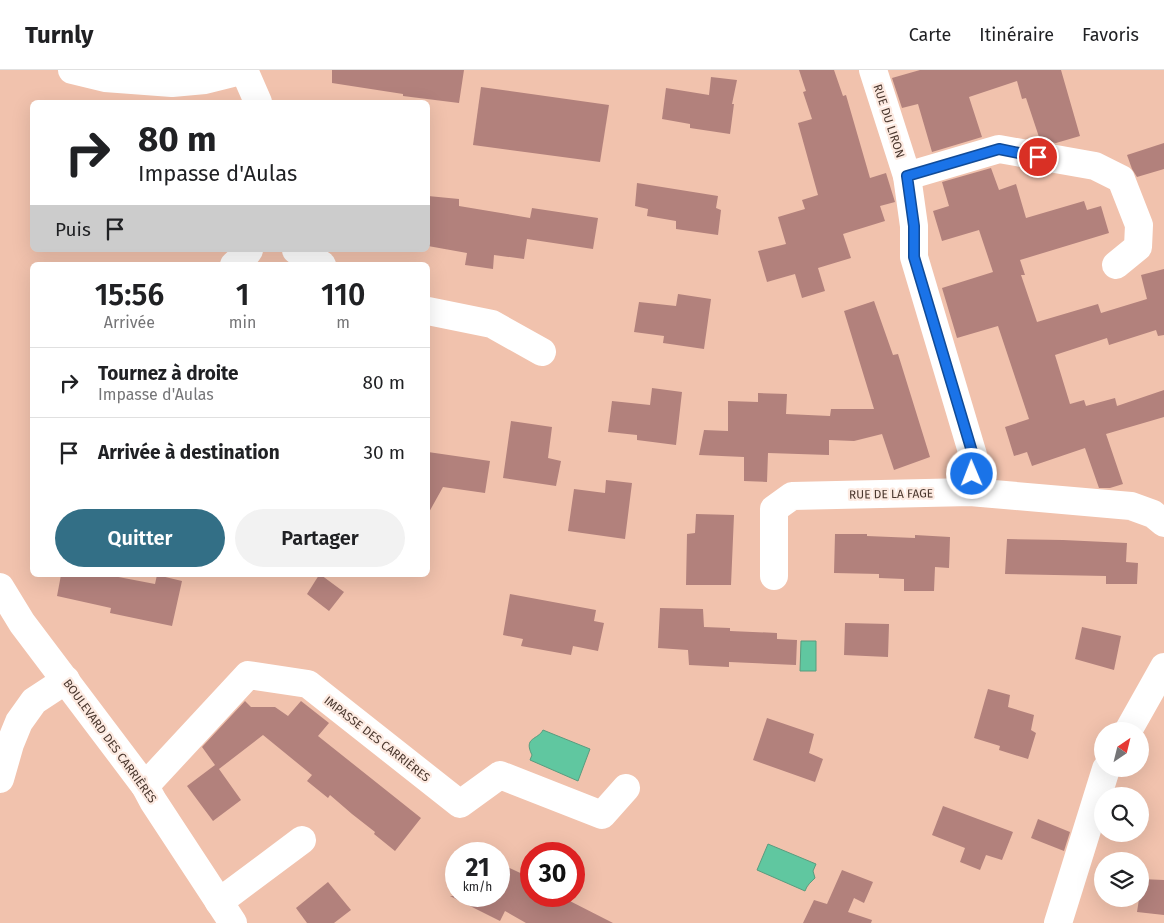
<!DOCTYPE html>
<html lang="fr">
<meta charset="utf-8">
<style>
:root{--surface:#fff;--page:#f2f2f2;--text:#202124;--muted:#757577;--line:#e0e0e0;--accent:#336f86}
body{margin:0;font-family:"Fira Sans",sans-serif;background:var(--page);color:var(--text);height:100vh;display:flex;flex-direction:column;font-size:19px;white-space:nowrap}
*{box-sizing:border-box;margin:0}
p{font-size:16px;color:var(--muted)}
.icon{flex:none;width:28px;height:28px;fill:none;stroke:currentColor;stroke-width:2;stroke-linecap:round;stroke-linejoin:round}
.map{position:relative;flex:1;overflow:hidden}
.drawer{position:absolute;left:30px;top:192px;width:400px;height:315px;display:flex;flex-direction:column;background:var(--surface);border-radius:8px;box-shadow:0 5px 20px #0002}
.drawer>*{flex:none}
.hud{position:absolute;left:30px;top:30px;width:400px;height:152px;border-radius:8px;box-shadow:0 5px 20px #0002;background:#fff;color:var(--text);overflow:hidden}
.needle{width:32px;rotate:35deg}
.controls{position:absolute;left:1094px;top:652px;display:grid;gap:10px}
.controls a{display:grid;place-items:center;width:55px;height:55px;border-radius:50%;background:var(--surface);box-shadow:0 5px 20px #0002;font-size:25px}
.speed{position:absolute;left:445px;top:772px;display:flex;gap:10px;font-size:25px;font-weight:700;text-align:center}
.speed>*{display:grid;place-content:center;width:65px;height:65px;border-radius:50%;background:var(--surface);box-shadow:0 5px 20px #0002;line-height:1}
.speed small{font-size:12px;font-weight:400}
.speed .limit{border:8px solid #d22;background:#fff;color:#111}
.pin{position:absolute;display:grid;place-items:center;width:42px;height:42px;color:#fff;margin:-21px;border:2px solid #fff;border-radius:50%;box-shadow:0 1px 5px #0007}
.me{position:absolute;width:55px;margin:-28px;rotate:359deg;stroke-linejoin:round;filter:drop-shadow(0 0 4px #0008)}
.turn{display:flex;align-items:center;gap:18px;height:105px;padding:0 25px;font-size:22px}
.turn .icon{width:65px;height:65px;stroke-width:2.5}
.turn b{display:block;font-size:35px;line-height:42px}
.then{display:flex;align-items:center;height:48px;padding:0 25px;background:#0003;gap:10px;font-size:19px}
.eta{display:flex;justify-content:space-evenly;align-items:center;height:85px;text-align:center}
.eta b{font-size:30px;font-weight:600;line-height:35px}
.action{display:flex;gap:10px;margin-top:auto;padding:10px 25px}
.action a{flex:1;height:58px;border-radius:30px;background:var(--accent);color:#fff;font-size:20px;font-weight:600;line-height:58px;text-align:center}
.action a+a{background:var(--page);color:var(--text)}
ul{padding:0;list-style:none}
li{display:flex;align-items:center;gap:15px;height:70px;padding:0 25px;border-top:1px solid var(--line)}
li div{flex:1}
li b{display:block;font-size:19px}
li em{font-style:normal}
header{display:flex;align-items:center;gap:30px;box-sizing:border-box;height:70px;padding:0 25px;background:var(--surface);border-bottom:1px solid var(--line)}
header strong{font-size:24px}
nav{display:flex;gap:28px;margin-inline-start:auto;font-size:18px}
.map>svg:first-child{display:block}
.water{fill:#60c7a0;stroke:#599c7e}
.building{fill:#b2817c}
.lines{fill:none;stroke-linecap:round;stroke-linejoin:round}
.minor{stroke:#fff;stroke-width:28}
.route-casing{stroke:#114b97;stroke-width:12}
.route{stroke:#1a73e8;stroke-width:9}
.labels{text-anchor:middle;stroke-width:4.5;stroke-linejoin:round;paint-order:stroke}
.street-label{font-size:12px;fill:#4a372e;stroke:#fdeae1}
</style>
<header>
<strong>Turnly</strong>
<nav><a>Carte</a><a>Itinéraire</a><a>Favoris</a></nav>
</header>
<div class="map">
<svg width="1164" height="853" viewBox="0 0 1164 853">
<rect width="100%" height="100%" fill="#f1c2ad"/>
<!-- water -->
<g class="water">
<path d="M801,571H816V601H800Z"/>
<path d="M543,660L590,679L578,711L530,690L532,685C523,667 538,670 543,660Z"/>
<path d="M768,774L816,794L813,801L815,808C811,812 807,815 805,821L757,800Z"/>
</g>
<!-- building -->
<g class="building">
<path d="M332,0H464L459,33L403,26V24L332,13Z"/>
<path d="M799,0H834L843,26L846,25L870,108L886,103L895,132L880,136L885,151L843,164L851,188L818,198L825,221L802,228L795,204L767,212L758,181L786,174L778,147L805,139L802,130L818,125L798,53L812,49L803,22L806,21Z"/>
<path d="M920,0H1061L1080,66L1056,73L1040,70L1026,28L1022,29L1017,11L969,27L982,67L932,82L918,34L902,38L892,8Z"/>
<path d="M711,7L737,10L732,34H734L730,64L690,58V54L662,49L666,18L709,25Z"/>
<path d="M481,17L609,35L600,92L473,75Z"/>
<path d="M1164,73V99L1137,107L1132,99L1127,85Z"/>
<path d="M991,98L999,120L1016,114L1026,148L1084,131L1087,140L1101,136L1109,163L1020,190L1025,205H1021L1037,252L1098,234L1101,243L1147,229L1141,205L1164,199V265L1158,266L1156,260L1109,275L1107,268L1055,285L1070,334L1084,330L1086,336L1115,328L1117,336L1164,320V347L1106,364L1123,414L1110,418H1099L1085,378L1032,396L1027,382L1014,386L1005,357L1029,349L998,256L957,268L942,218L993,202L979,160L942,171L933,141L949,136L942,112Z"/>
<path d="M637,113L718,126L716,138L721,140L718,165L676,159V151L647,146L648,139L635,136Z"/>
<path d="M428,126L459,129V136L530,148L532,138L598,148L593,179L527,169L524,189L494,185L493,199L465,195L467,183L428,176Z"/>
<path d="M678,224L711,229L704,279L663,273L664,266L634,262L639,232L676,236Z"/>
<path d="M874,231L893,285L898,284L930,387L894,400L882,364L854,371L829,370V385L768,383L767,412L744,411V387L699,385L704,360L728,361V331L758,332V323L787,324L786,344L830,346L831,339H874L844,241Z"/>
<path d="M652,318L682,322L676,375L637,370V365L608,362L612,331L650,335Z"/>
<path d="M511,351L552,357L548,388L561,391L556,416L503,408Z"/>
<path d="M428,382L490,391L485,423L443,417L428,444Z"/>
<path d="M606,410L632,413L625,469L568,461L574,419L605,423Z"/>
<path d="M696,444L734,445L731,515H686L687,464L695,463Z"/>
<path d="M835,464H867V466L915,468V465L950,467L949,498L935,497L934,521H904V509L879,508V504L834,503Z"/>
<path d="M1007,469L1063,470L1127,473L1126,492L1138,493L1137,514H1106V506L1005,504Z"/>
<path d="M61,505H108L155,514L157,505L182,511L172,556L110,543L111,538L57,526Z"/>
<path d="M319,505H321L344,522L329,541L307,524Z"/>
<path d="M510,524L596,540L594,551L604,553L598,581L573,576L571,585L521,576L523,569L503,565Z"/>
<path d="M660,538L703,539L704,557L730,558V561L777,563V569L797,570L796,595L729,592V597L689,595L688,580L658,578Z"/>
<path d="M845,553L889,554L888,587L844,585Z"/>
<path d="M1082,557L1121,566L1114,600L1075,589Z"/>
<path d="M988,619L1010,625L1008,637L1034,645L1031,660L1036,663L1028,689L999,680L1000,676L974,668Z"/>
<path d="M245,631L251,637H275L288,646L301,631L329,653L318,666L421,748L395,781L374,764L375,762L352,744L330,725L328,728L307,711L312,705L263,665L219,699L241,730L213,751L187,716L215,695L202,677Z"/>
<path d="M767,648L814,664L809,683L823,689L815,712L753,690Z"/>
<path d="M943,736L1013,762L1002,790L986,785L980,800L960,792L965,778L932,765Z"/>
<path d="M1038,749L1070,762L1064,781L1031,768Z"/>
<path d="M499,793L531,808V826H560L613,853H526L505,841L500,851L450,826H499Z"/>
<path d="M842,800L873,812L864,833L854,828L848,842L872,850L871,853H803L814,830L827,834Z"/>
<path d="M1141,809L1164,810V845L1137,842L1139,829H1140Z"/>
<path d="M328,812L351,840L334,853H307L296,838Z"/>
</g>
<g class="lines">
<!-- minor -->
<g class="minor">
<path d="M72,0L105,8L172,13L205,10L245,0"/>
<path d="M244,0L258,32"/>
<path d="M873,0L907,106L914,156V187L973,385L970,422"/>
<path d="M907,106L999,79L1095,96L1121,109L1139,155L1138,177L1116,195"/>
<path d="M296,180L322,195"/>
<path d="M234,195L247,183L249,180"/>
<path d="M428,241L492,254L542,282"/>
<path d="M774,506V439L792,426L970,422L1131,436L1153,444L1164,453"/>
<path d="M0,517L22,553L145,716L153,731L233,853"/>
<path d="M1128,661L1164,597"/>
<path d="M0,709L10,674L19,652L34,631L66,610"/>
<path d="M145,716L248,605L308,614L460,734L500,705L602,745L626,718"/>
<path d="M219,832L302,770"/>
<path d="M1058,853L1106,699"/>
</g>
</g>
<g class="lines">
<defs>
<path id="route" d="M972,404L973,385L914,187V156L907,106L999,79L1038,87"/>
</defs>
<!-- route casing -->
<use href="#route" class="route-casing"/>
<!-- route -->
<use href="#route" class="route"/>
</g>
<g class="labels">
<!-- street labels -->
<g class="street-label">
<text transform="translate(889 51) rotate(72)" y="4">RUE DU LIRON</text>
<text transform="translate(891 424) rotate(-1)" y="4">RUE DE LA FAGE</text>
<text transform="translate(377 669) rotate(38)" y="4">IMPASSE DES CARRIÈRES</text>
<text transform="translate(110 671) rotate(54)" y="4">BOULEVARD DES CARRIÈRES</text>
</g>
</g>
</svg>
<div class="controls">
<a><svg class="needle" viewBox="-14 -14 28 28"><path d="M0-13l5 13h-10z" fill="#e53935"/><path d="M0 13l5-13h-10z" fill="#757577"/></svg></a>
<a><svg class="icon" aria-label="search" viewBox="0 0 24 24"><circle cx="10" cy="10" r="6"/><path d="M15 15l6 6"/></svg></a>
<a><svg class="icon" aria-label="layers" viewBox="0 0 24 24"><path d="M12 4l9 5-9 5-9-5zM3 14l9 5 9-5"/></svg></a>
</div>
<div class="speed"><div>21<small>km/h</small></div><div class="limit">30</div></div>
<div class="pin" style="left:1038px;top:87px;background:#d93025"><svg class="icon" aria-label="arrive" viewBox="0 0 24 24"><path d="M6 21V4h12l-3 4 3 4H6"/></svg></div>
<svg class="me" style="left:972px;top:404px" viewBox="-20 -20 40 40"><circle r="17" fill="#1a73e8" stroke="#fff" stroke-width="3"/><path d="M0-11L8 9 0 5-8 9z" fill="#fff"/></svg>
<div class="hud">
<div class="turn"><svg class="icon" aria-label="right" viewBox="0 0 24 24"><path d="M7 20v-9h11M14 6l5 5-5 5"/></svg><div><b>80 m</b>Impasse d'Aulas</div></div>
<div class="then">Puis<svg class="icon" aria-label="arrive" viewBox="0 0 24 24"><path d="M6 21V4h12l-3 4 3 4H6"/></svg></div>
</div>
<section class="drawer">
<div class="eta">
<div><b>15:56</b><p>Arrivée</p></div>
<div><b>1</b><p>min</p></div>
<div><b>110</b><p>m</p></div>
</div>
<ul>
<li><svg class="icon" aria-label="right" viewBox="0 0 24 24"><path d="M7 20v-9h11M14 6l5 5-5 5"/></svg><div><b>Tournez à droite</b><p>Impasse d'Aulas</p></div><em>80 m</em></li>
<li><svg class="icon" aria-label="arrive" viewBox="0 0 24 24"><path d="M6 21V4h12l-3 4 3 4H6"/></svg><div><b>Arrivée à destination</b></div><em>30 m</em></li>
</ul>
<div class="action"><a>Quitter</a><a>Partager</a></div>
</section>
</div>
